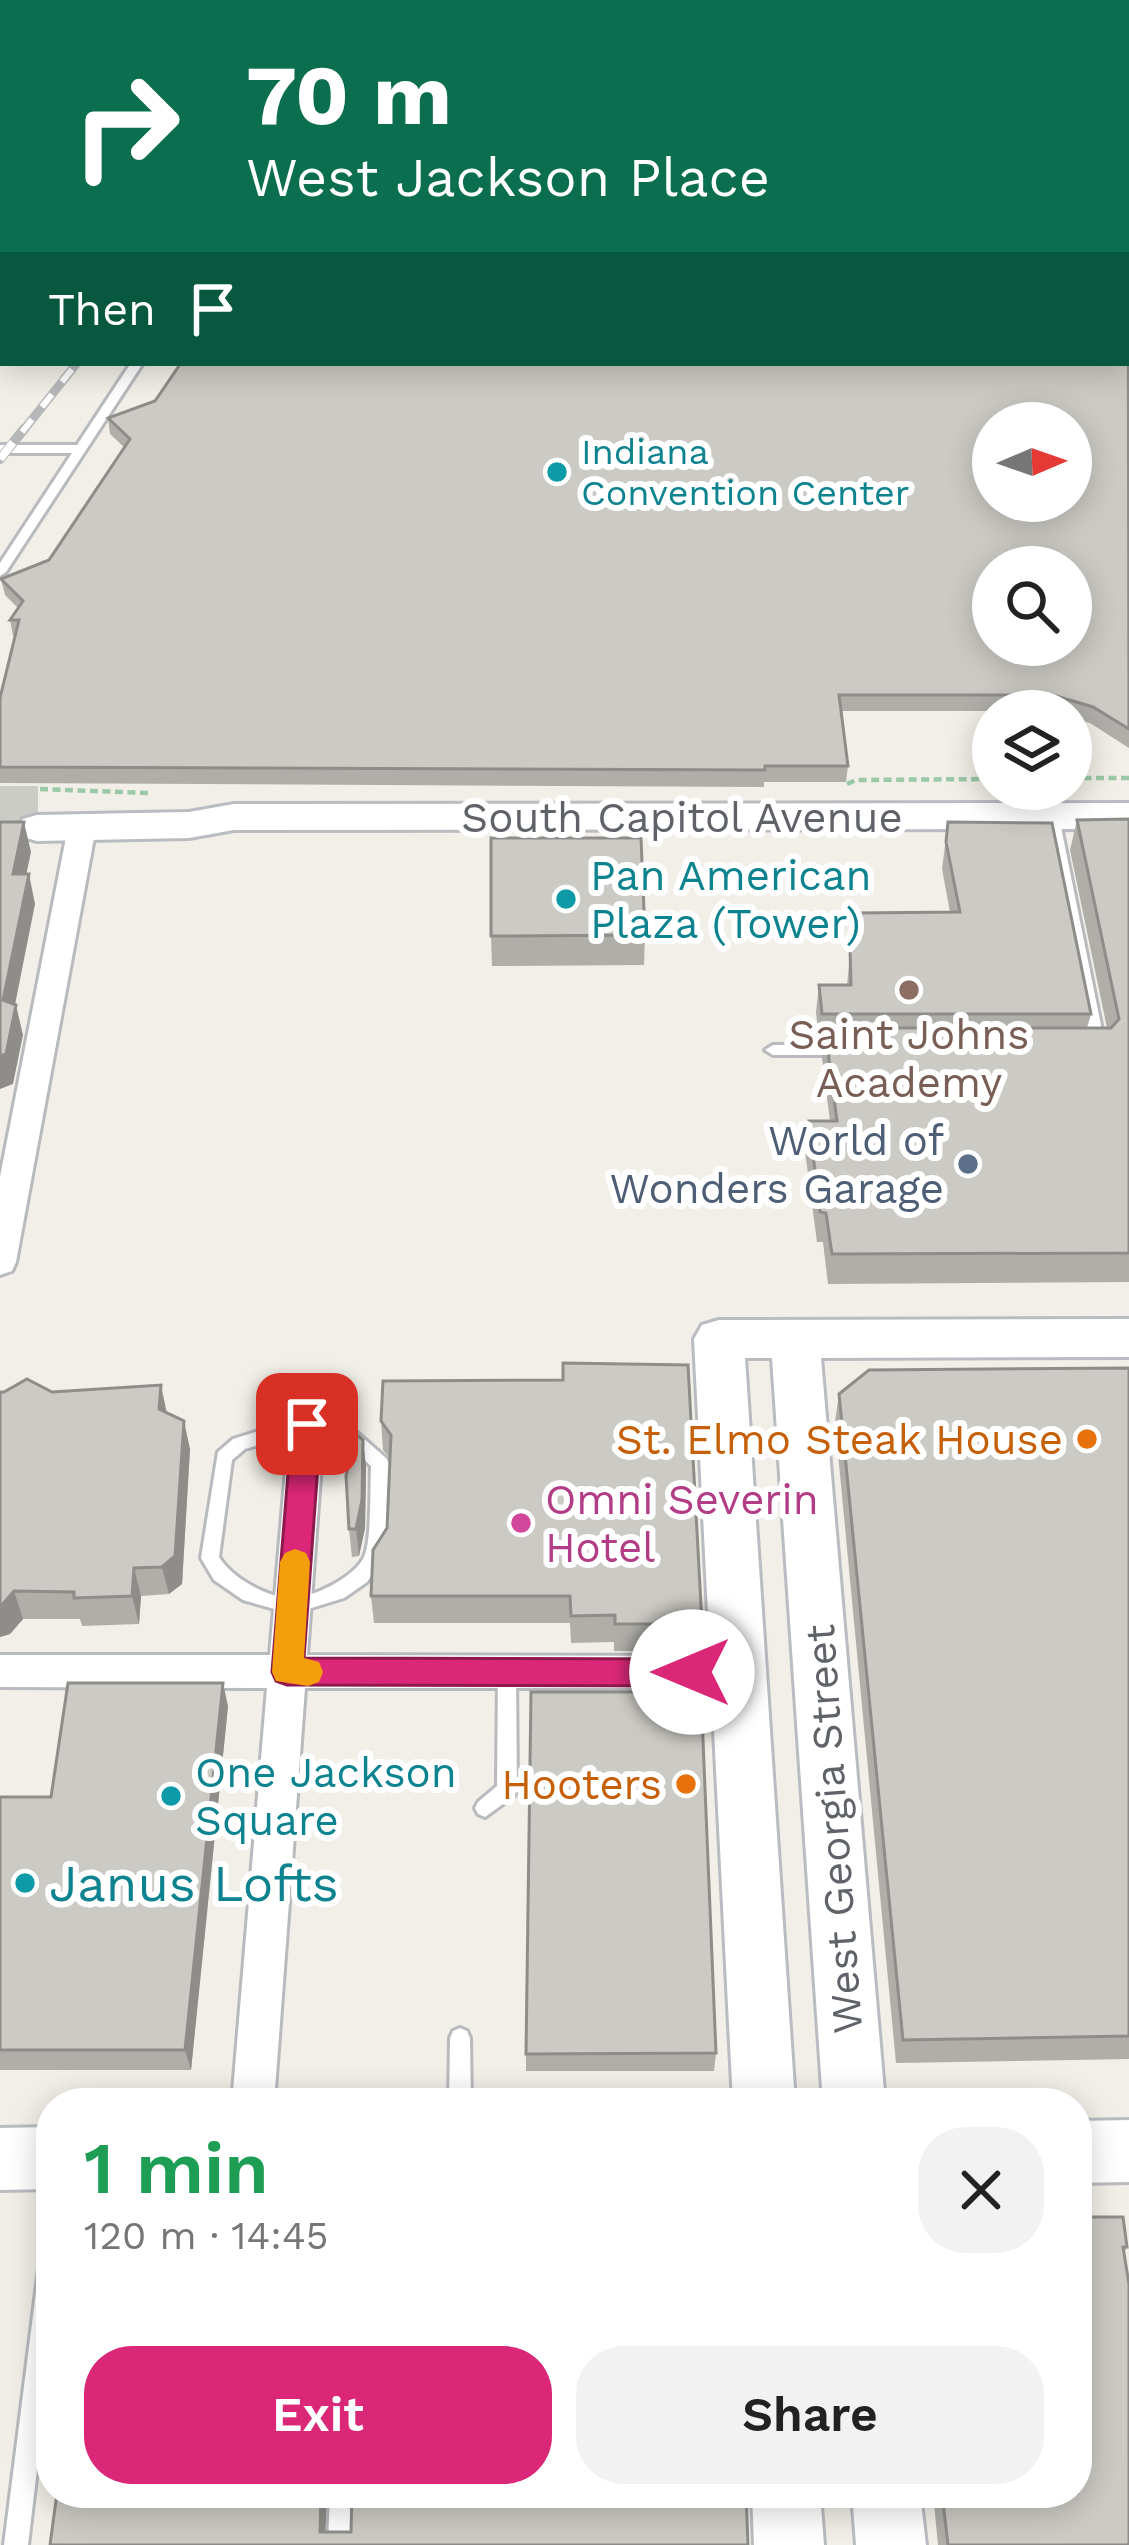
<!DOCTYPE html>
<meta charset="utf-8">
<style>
:root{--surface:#fff;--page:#f2f2f2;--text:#222;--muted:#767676;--accent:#db2777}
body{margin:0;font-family:"Work Sans",sans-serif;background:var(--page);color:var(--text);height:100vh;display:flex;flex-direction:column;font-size:45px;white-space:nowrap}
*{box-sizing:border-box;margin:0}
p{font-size:39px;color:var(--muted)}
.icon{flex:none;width:66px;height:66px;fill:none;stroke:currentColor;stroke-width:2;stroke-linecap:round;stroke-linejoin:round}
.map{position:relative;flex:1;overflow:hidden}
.side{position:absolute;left:36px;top:2088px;width:1056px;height:420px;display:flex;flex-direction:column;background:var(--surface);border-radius:48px;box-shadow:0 6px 30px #0003}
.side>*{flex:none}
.banner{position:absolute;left:0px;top:0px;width:1131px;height:366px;box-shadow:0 6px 30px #0003;background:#0b6e4f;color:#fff;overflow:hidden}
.needle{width:78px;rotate:88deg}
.controls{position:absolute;left:972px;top:402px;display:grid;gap:24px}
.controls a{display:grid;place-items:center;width:120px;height:120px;border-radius:50%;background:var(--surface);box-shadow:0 6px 30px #0003;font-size:60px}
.pin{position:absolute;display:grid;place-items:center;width:102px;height:102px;color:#fff;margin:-51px;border-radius:24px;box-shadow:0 6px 18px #0006}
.me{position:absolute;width:132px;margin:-66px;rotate:270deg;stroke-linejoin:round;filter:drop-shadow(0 0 9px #0008)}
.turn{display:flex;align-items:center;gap:42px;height:252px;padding:0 48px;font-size:54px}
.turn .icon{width:156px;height:156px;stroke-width:2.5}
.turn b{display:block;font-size:84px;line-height:102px}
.then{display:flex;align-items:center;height:114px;padding:0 48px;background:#0003;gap:24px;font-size:45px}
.round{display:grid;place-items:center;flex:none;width:126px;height:126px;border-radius:48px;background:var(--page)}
.summary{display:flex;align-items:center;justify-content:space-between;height:204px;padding:0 48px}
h1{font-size:72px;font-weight:600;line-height:90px;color:#1e9e55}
.cta{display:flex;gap:24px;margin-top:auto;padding:24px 48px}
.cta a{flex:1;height:138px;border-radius:48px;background:var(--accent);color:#fff;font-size:48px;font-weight:600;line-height:138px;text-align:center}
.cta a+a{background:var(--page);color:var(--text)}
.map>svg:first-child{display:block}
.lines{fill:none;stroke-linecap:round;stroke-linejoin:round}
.secondary-tunnel{stroke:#ccccc7;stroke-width:38;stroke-dasharray:38 20;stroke-linecap:butt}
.lane-casing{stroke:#b8babe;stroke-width:6}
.street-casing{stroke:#b8babe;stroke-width:6}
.secondary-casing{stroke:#b9bcc1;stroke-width:6}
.primary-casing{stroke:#f7c85b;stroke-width:6}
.path{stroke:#9bc9a7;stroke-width:4.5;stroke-dasharray:8 4.5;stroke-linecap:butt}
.lane{fill:#fff;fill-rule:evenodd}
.street{fill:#fff;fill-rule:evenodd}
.secondary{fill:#fff;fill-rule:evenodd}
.primary{fill:#fff0af;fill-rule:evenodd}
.rail-far1-casing{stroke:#b6b7b8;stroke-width:9}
.rail-casing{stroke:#b6b7b8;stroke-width:10}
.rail-far1{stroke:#fff;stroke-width:6;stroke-dasharray:16;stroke-linecap:butt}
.rail{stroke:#fff;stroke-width:8;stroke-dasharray:21;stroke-linecap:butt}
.wall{fill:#afaea9}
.shaded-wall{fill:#8f8d89}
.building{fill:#cccac4;stroke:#8f8d89;stroke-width:3;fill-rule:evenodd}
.route{fill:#db2777;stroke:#8e194d;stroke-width:3}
.slow{fill:#f59e0b}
.culture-dot{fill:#0f9aa8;stroke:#fff;stroke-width:4.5}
.education-dot{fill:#8d6e63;stroke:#fff;stroke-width:4.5}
.service-dot{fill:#5c6f8a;stroke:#fff;stroke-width:4.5}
.food-dot{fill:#e8710a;stroke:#fff;stroke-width:4.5}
.hotel-dot{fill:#d1479c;stroke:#fff;stroke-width:4.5}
.labels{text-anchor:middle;stroke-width:12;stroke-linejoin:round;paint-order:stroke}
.far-culture-label{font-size:36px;fill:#0d838f;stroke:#fff;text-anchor:start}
.street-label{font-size:42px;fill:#5f6368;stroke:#fff}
.culture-label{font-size:42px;fill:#0d838f;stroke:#fff;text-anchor:start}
.education-label{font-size:42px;fill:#785e54;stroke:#fff}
.service-label{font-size:42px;fill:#4e5e75;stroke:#fff;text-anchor:end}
.food-label{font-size:42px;fill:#c56008;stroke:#fff;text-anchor:end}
.hotel-label{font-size:42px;fill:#b23c85;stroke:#fff;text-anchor:start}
.near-culture-label{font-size:51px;fill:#0d838f;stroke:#fff;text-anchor:start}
</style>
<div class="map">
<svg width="1129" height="2545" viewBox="0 0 1129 2545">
<rect width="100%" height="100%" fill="#f1efe7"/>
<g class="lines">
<!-- secondary-tunnel -->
<path class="secondary-tunnel" d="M0,805H43"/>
<defs>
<g id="lane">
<path d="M131,363H143L6,572L0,576V563L72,453H0V445H77Z"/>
<path d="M1052,813L1059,817L1106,1050L1098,1055L1090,1050L1045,817Z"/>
<path d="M773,1045H844L852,1050L844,1055H773L765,1050Z"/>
<path d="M307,1416L354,1430L386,1458L389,1463L385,1556L382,1561L367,1582L344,1598L292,1614L243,1600L214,1580L201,1558L218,1452L233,1439ZM307,1430L342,1440L371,1466C370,1487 372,1544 363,1559C352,1578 313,1598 291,1598C266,1597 232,1578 219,1557L232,1460L245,1449Z"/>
<path d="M507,1664L514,1666L516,1672L517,1790L514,1796L485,1817L478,1814L475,1808L478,1802L497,1786L498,1672L500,1666Z"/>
<path d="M460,2028L467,2031L470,2038L471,2103H449L450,2038L453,2031Z"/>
<path d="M51,2249V2352L28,2545H4L40,2260L43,2252Z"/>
<path d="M330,2493H354L352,2545H328Z"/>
</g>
<g id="street">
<path d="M82,818L96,827L16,1262L12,1271L0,1275V1177L68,827Z"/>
<path d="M307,1409L319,1413L324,1423L307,1655L739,1656L752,1660L758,1672L752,1684L739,1688H305L274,2103H232L267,1688L0,1687V1655H270L290,1423L295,1413Z"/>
</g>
<g id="secondary">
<path d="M1129,803V829L234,830L189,838L37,841L23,837L17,828L23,819L37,815L189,812L234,804Z"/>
<path d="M1129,1319V1357L821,1358L885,2103H823L772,1358H745L795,2103H733L694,1339L702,1325L719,1320Z"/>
<path d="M1129,2120V2182L1077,2183V2121Z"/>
<path d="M51,2127V2189L0,2190V2128Z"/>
<path d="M752,2493H820L824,2545H754Z"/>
<path d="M852,2493H920L926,2545H856Z"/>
</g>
<g id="primary">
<path d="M1083,0H1111L1112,3H1084Z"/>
<rect x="1128" y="77" width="1" height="21"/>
</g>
</defs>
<!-- lane casing -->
<use href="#lane" class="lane-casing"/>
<!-- street casing -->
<use href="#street" class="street-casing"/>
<!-- secondary casing -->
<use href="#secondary" class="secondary-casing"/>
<!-- primary casing -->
<use href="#primary" class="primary-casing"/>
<!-- path -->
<g class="path">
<path d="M1071,778H1129"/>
<path d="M847,784L856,780L993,779"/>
<path d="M40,789L148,793"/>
</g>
<!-- lane -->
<use href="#lane" class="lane"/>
<!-- street -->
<use href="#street" class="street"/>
<!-- secondary -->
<use href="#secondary" class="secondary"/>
<!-- primary -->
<use href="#primary" class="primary"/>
<defs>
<path id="rail-far1" d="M22,432L77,363"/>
<path id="rail" d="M0,459L24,429"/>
</defs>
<!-- rail-far1 casing -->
<use href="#rail-far1" class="rail-far1-casing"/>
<!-- rail casing -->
<use href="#rail" class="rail-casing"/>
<!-- rail-far1 -->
<use href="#rail-far1" class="rail-far1"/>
<!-- rail -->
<use href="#rail" class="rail"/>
</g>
<!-- wall -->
<g class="wall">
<path d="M0,0H236V3H3V38H0Z"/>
<path d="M1129,202V748L1090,723L1071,718V711H841L848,766L846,782H764V787L0,783V698L15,636H13L10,620L18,608L5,595L1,579L49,560L125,448L110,434L108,418Z"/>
<path d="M1129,819V1282L828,1284L823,1242H817L805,1151L809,1121H830L822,1058L824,1040H819L816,1012L819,985H847L854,913L950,912L942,869L948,822L1091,1014L1087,1028H1107L1070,850L1077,820Z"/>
<path d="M645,935L644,965L492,966L491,936Z"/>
<path d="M1129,1368V2059L896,2063L835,1422L839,1394Z"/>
<path d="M52,1392L167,1413L190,1449L182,1584L169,1594L141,1596L139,1624L82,1626L80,1619H23L10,1634L0,1637Z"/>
<path d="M381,1421L702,1624L699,1651H614V1642L571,1643L570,1623H374L371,1596L387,1528L390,1458L383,1450Z"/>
<path d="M363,1440L366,1468L365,1528L359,1556L352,1557L349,1529Z"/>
<path d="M228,1706L191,2070H0V1797H51Z"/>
<path d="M716,2053L714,2071H526V2054Z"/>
<path d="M1077,2217L1127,2247L1124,2253L1129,2545H938L933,2493H1077Z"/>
</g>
<!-- shaded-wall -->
<g class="shaded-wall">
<path d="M24,822L31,852L20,904L13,874Z"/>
<path d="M29,874L35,904L10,1030L3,1000Z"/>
<path d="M16,1005L23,1035L13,1084L0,1089V1056Z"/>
<path d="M161,1385L167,1414L159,1409Z"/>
<path d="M184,1421L190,1449L182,1584L169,1594L162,1567Z"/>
<path d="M363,1440L366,1468L365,1528L359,1556L356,1529Z"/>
<path d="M134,1568L141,1596L139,1624L132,1596Z"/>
<path d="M14,1591L23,1619L10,1634L0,1637V1607Z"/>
<path d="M223,1683L228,1706L191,2070L185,2050Z"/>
<path d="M321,2493H327L325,2545L320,2532Z"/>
</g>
<!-- building -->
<g class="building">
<path d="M0,0H227L205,1V3H15L0,2Z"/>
<path d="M683,0L821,1V3H683Z"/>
<path d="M1128,199L1129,729L1093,707L1053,695H839L848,766H765V770L0,767V698L19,620H10L23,601L1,579L49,560L130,439L108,418L155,401L181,363H1128ZM993,423H1071V501H993ZM993,567H1071V645H993Z"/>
<path d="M1129,819V1253L832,1254L826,1213L820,1212L809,1121H837L825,1028H1111L1119,1019L1077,820Z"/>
<path d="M0,822H24L13,874H29L3,1000L16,1005L6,1054L0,1056Z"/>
<path d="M948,822L1052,823L1091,1014H822L819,985H851L850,949L857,944L854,913L960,912L946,842Z"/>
<path d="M491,838H641L645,935L491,936Z"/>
<path d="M563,1363L688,1365L702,1624H615V1615L571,1616L570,1596H371L373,1550L387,1528L391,1435L381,1421L383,1381L563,1380Z"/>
<path d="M1129,1368V2036L903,2040L839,1394L869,1370Z"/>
<path d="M27,1379L52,1392L161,1385L159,1409L184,1421L175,1556L162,1567L134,1568L132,1596L74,1598V1592L14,1591L0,1607V1392H4Z"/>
<path d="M356,1434L363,1440L362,1500L356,1529H349L346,1476Z"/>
<path d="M68,1683H223L185,2050H0V1797H51Z"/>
<path d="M531,1692H701L716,2053L526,2054Z"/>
<path d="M1077,2217H1123L1127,2247H1123L1129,2284V2545H948L942,2493H1077Z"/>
<path d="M57,2493H321L320,2532H351L352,2493H746L748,2545H50Z"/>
</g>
<!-- route -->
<path class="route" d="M307,1412L317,1415L321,1424L304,1658L692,1659L703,1663L708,1672L703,1682L692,1686L287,1685L276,1681L272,1672L292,1424L296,1415Z"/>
<!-- slow -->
<path class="slow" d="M295,1549L306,1553L310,1562L304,1658L319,1662L323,1672L319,1682L308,1686L276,1681L272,1672L280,1562L285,1553Z"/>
<!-- markers -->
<g class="culture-dot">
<circle cx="557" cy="472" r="12"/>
<circle cx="566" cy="899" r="12"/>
<circle cx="171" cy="1796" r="12"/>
<circle cx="25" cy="1883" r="12"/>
</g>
<circle class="education-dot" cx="909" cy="990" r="12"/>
<circle class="service-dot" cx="968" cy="1164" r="12"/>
<g class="food-dot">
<circle cx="1087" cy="1439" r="12"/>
<circle cx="686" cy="1784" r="12"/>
</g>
<circle class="hotel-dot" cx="521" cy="1523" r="12"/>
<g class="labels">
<!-- far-culture labels -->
<g class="far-culture-label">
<text x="581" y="464">Indiana<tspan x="581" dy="41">Convention Center</tspan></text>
</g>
<!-- street labels -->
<g class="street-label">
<text x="682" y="832">South Capitol Avenue</text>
<text transform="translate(833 1829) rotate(-94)" y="15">West Georgia Street</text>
</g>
<!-- culture labels -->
<g class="culture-label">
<text x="590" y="890">Pan American<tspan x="590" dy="48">Plaza (Tower)</tspan></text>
<text x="195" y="1787">One Jackson<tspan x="195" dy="48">Square</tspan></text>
</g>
<!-- education labels -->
<g class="education-label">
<text x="909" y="1049">Saint Johns<tspan x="909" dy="48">Academy</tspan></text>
</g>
<!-- service labels -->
<g class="service-label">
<text x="944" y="1155">World of<tspan x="944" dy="48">Wonders Garage</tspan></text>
</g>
<!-- food labels -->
<g class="food-label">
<text x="1063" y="1454">St. Elmo Steak House</text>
<text x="662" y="1799">Hooters</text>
</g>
<!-- hotel labels -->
<g class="hotel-label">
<text x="545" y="1514">Omni Severin<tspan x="545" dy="48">Hotel</tspan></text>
</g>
<!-- near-culture labels -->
<g class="near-culture-label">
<text x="49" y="1901">Janus Lofts</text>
</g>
</g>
</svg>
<div class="controls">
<a><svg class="needle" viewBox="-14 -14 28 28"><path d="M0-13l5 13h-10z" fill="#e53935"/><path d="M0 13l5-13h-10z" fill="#767676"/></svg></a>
<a><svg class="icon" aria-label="search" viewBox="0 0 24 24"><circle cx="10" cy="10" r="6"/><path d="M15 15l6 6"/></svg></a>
<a><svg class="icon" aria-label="layers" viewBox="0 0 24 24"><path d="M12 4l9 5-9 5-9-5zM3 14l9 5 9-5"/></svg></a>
</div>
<div class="pin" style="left:307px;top:1424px;background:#d93025"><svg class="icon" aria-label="arrive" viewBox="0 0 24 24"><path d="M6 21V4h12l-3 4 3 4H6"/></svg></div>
<svg class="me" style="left:692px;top:1672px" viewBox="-20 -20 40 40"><circle r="19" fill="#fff"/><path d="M0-13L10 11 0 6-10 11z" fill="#db2777"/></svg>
<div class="banner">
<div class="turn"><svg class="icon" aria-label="right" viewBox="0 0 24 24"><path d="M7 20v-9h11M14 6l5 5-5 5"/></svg><div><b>70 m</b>West Jackson Place</div></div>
<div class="then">Then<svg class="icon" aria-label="arrive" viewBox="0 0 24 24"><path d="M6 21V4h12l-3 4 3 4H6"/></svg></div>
</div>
<section class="side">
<div class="summary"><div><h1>1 min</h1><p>120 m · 14:45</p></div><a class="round"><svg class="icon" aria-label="close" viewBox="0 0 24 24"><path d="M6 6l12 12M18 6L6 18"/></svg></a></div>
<div class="cta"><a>Exit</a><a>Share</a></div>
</section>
</div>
